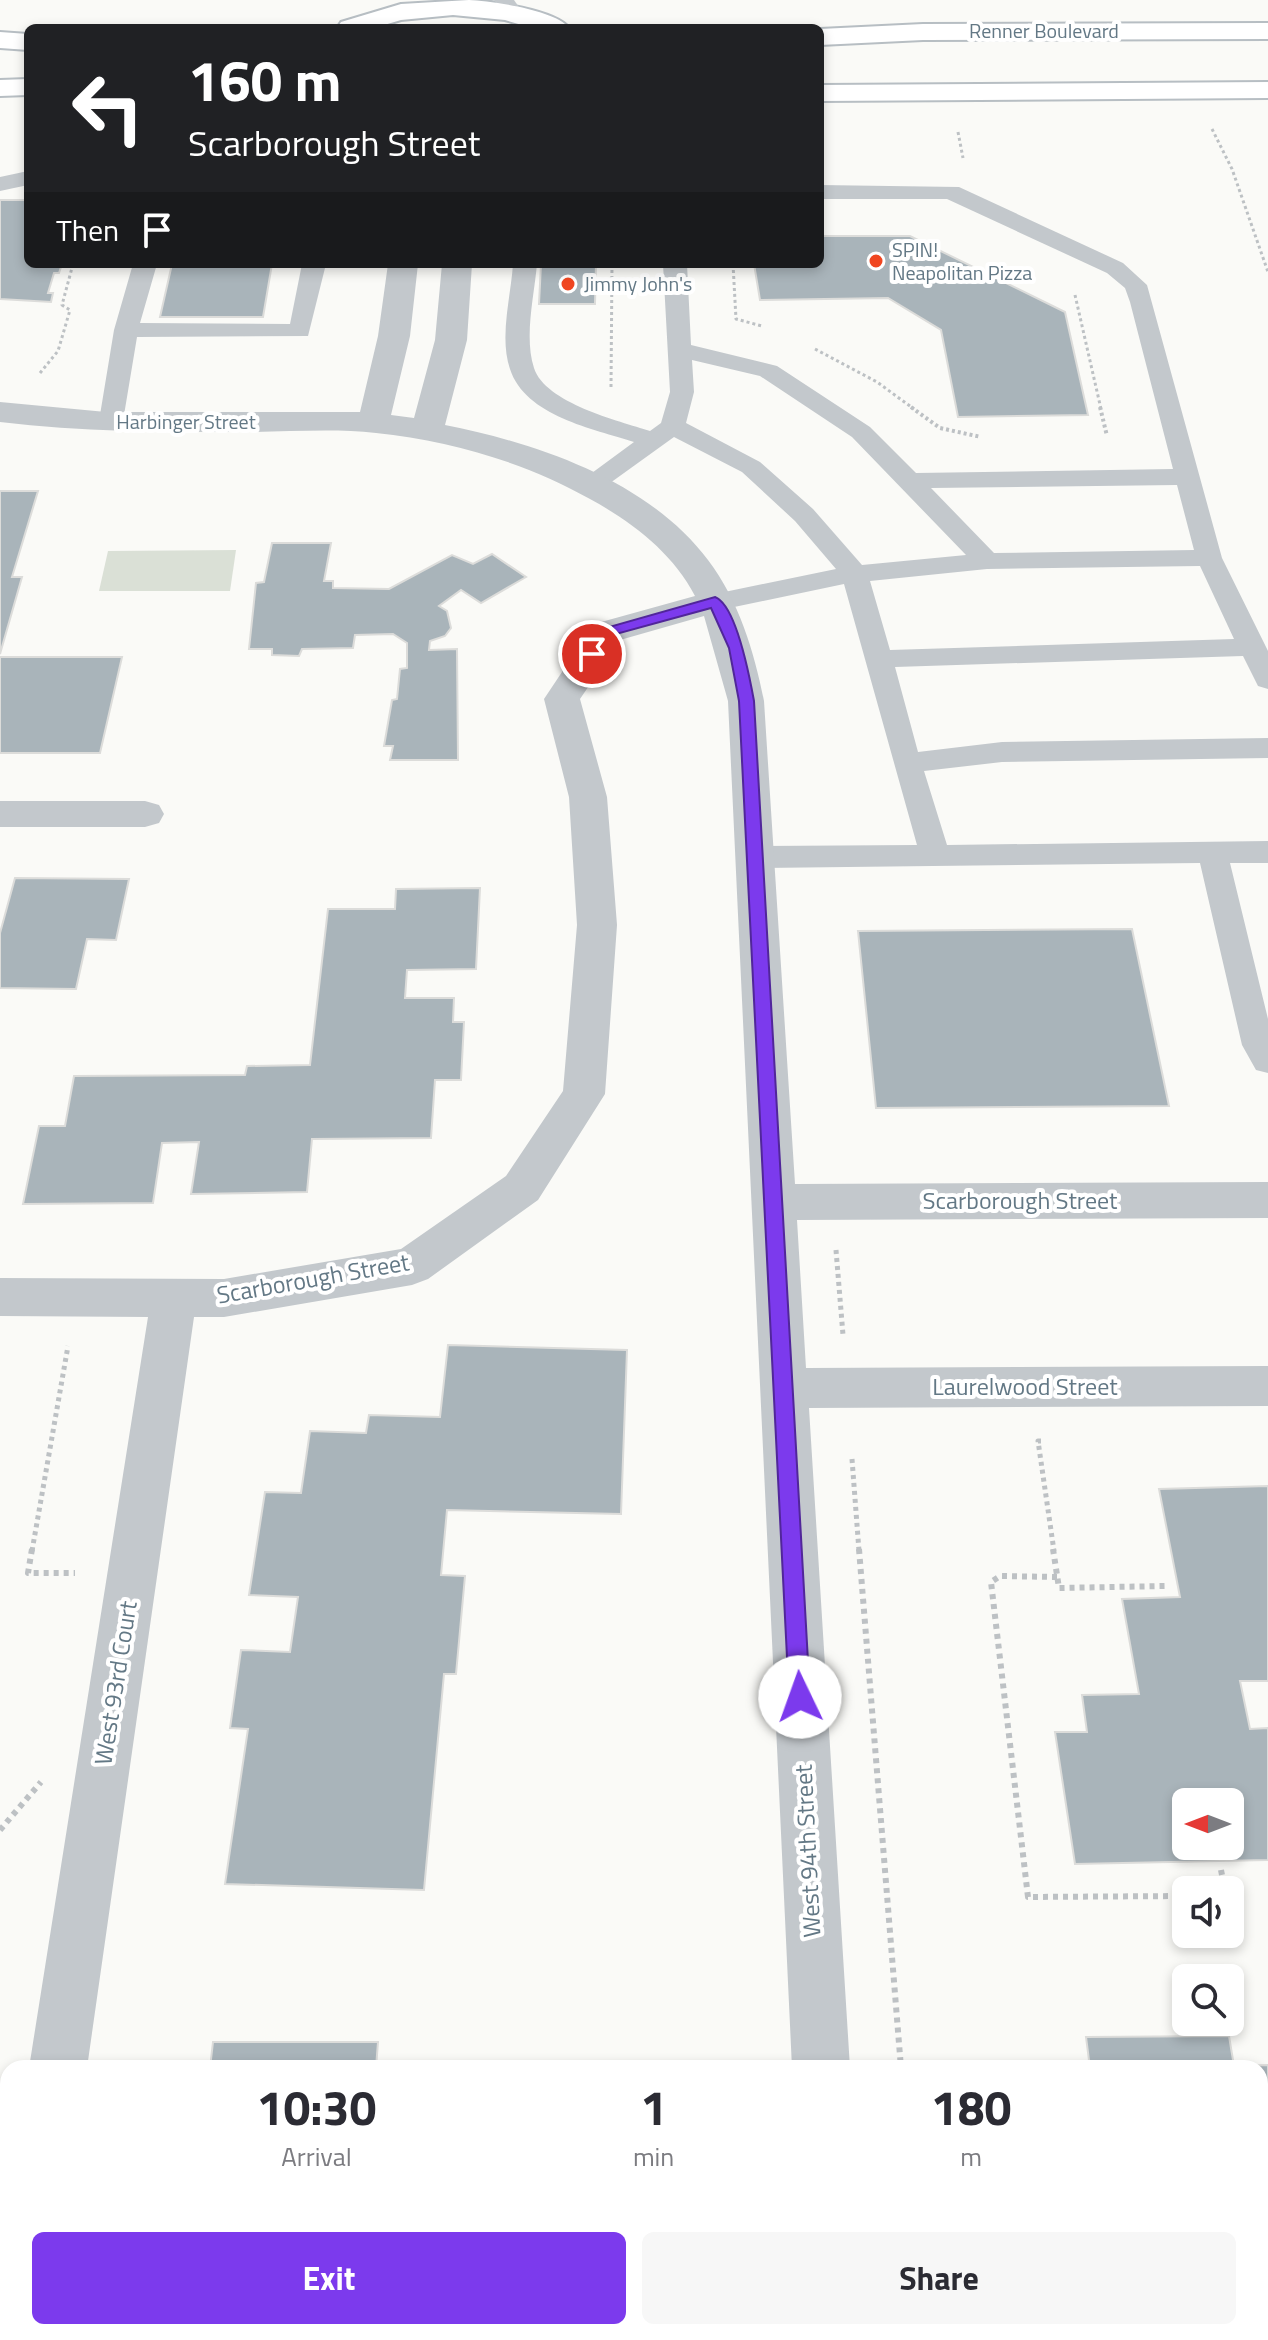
<!DOCTYPE html>
<style>
:root{--surface:#fff;--page:#f7f7f7;--text:#2b2b33;--muted:#7c7c81;--accent:#7c3aed}
body{margin:0;font-family:"Titillium Web",sans-serif;background:var(--page);color:var(--text);height:100vh;display:flex;flex-direction:column;font-size:30px;white-space:nowrap}
*{box-sizing:border-box;margin:0}
p{font-size:26px;color:var(--muted)}
.icon{flex:none;width:44px;height:44px;fill:none;stroke:currentColor;stroke-width:2;stroke-linecap:round;stroke-linejoin:round}
.map{position:relative;flex:1;overflow:hidden}
.drawer{position:absolute;left:0px;top:2060px;width:1268px;height:280px;display:flex;flex-direction:column;background:var(--surface);border-radius:24px 24px 0 0;box-shadow:0 4px 12px #0003}
.drawer>*{flex:none}
.hud{position:absolute;left:24px;top:24px;width:800px;height:244px;border-radius:12px;box-shadow:0 4px 12px #0003;background:#202124;color:#fff;overflow:hidden}
.needle{width:52px;rotate:270deg}
.fabs{position:absolute;left:1172px;top:1788px;display:grid;gap:16px}
.fabs a{display:grid;place-items:center;width:72px;height:72px;border-radius:12px;background:var(--surface);box-shadow:0 4px 12px #0003;font-size:40px}
.pin{position:absolute;display:grid;place-items:center;width:68px;height:68px;color:#fff;margin:-34px;border:4px solid #fff;border-radius:50%;box-shadow:0 2px 8px #0007}
.me{position:absolute;width:88px;margin:-44px;rotate:357deg;stroke-linejoin:round;filter:drop-shadow(0 0 6px #0008)}
.turn{display:flex;align-items:center;gap:28px;height:168px;padding:0 32px;font-size:36px}
.turn .icon{width:104px;height:104px;stroke-width:2.5}
.turn b{display:block;font-size:56px;line-height:68px}
.then{display:flex;align-items:center;height:76px;padding:0 32px;background:#0003;gap:16px;font-size:30px}
.eta{display:flex;justify-content:space-evenly;align-items:center;height:136px;text-align:center}
.eta b{font-size:48px;font-weight:700;line-height:56px}
.primary-button{display:flex;gap:16px;margin-top:auto;padding:16px 32px}
.primary-button a{flex:1;height:92px;border-radius:12px;background:var(--accent);color:#fff;font-size:32px;font-weight:700;line-height:92px;text-align:center}
.primary-button a+a{background:var(--page);color:var(--text)}
.map>svg:first-child{display:block}
.green{fill:#dae0d6}
.building{fill:#a9b4ba;stroke:#dcdcda;stroke-width:2;fill-rule:evenodd}
.lines{fill:none;stroke-linecap:round;stroke-linejoin:round}
.secondary-casing{stroke:#b7bec3;stroke-width:4}
.path-far3{stroke:#bdc1c4;stroke-width:3;stroke-dasharray:3 3;stroke-linecap:butt}
.path-far2{stroke:#bdc1c4;stroke-width:4;stroke-dasharray:3 3;stroke-linecap:butt}
.path-far1{stroke:#bdc1c4;stroke-width:5;stroke-dasharray:4 4;stroke-linecap:butt}
.path{stroke:#bdc1c4;stroke-width:6;stroke-dasharray:5 5;stroke-linecap:butt}
.lane{fill:#c3c8cc;fill-rule:evenodd}
.street{fill:#c3c8cc;fill-rule:evenodd}
.secondary{fill:#fff;fill-rule:evenodd}
.route{fill:#7c3aed;stroke:#51269a;stroke-width:2}
.poi-dot{fill:#f04621;stroke:#fff;stroke-width:3}
.labels{text-anchor:middle;stroke-width:8;stroke-linejoin:round;paint-order:stroke}
.far-street-label{font-size:20px;fill:#637885;stroke:#fff}
.far-poi-label{font-size:20px;fill:#637885;stroke:#fff;text-anchor:start}
.street-label{font-size:24px;fill:#637885;stroke:#fff}
</style>
<div class="map">
<svg width="1268" height="2340" viewBox="0 0 1268 2340">
<rect width="100%" height="100%" fill="#fafaf7"/>
<!-- green -->
<path class="green" d="M236,550L230,591H99L108,551Z"/>
<!-- building -->
<g class="building">
<path d="M0,200H28V264H62L59,273H54L48,293H53L51,302L0,299Z"/>
<path d="M820,236H910L1065,312L1088,415L958,417L941,330L888,298L760,300L754,264H820Z"/>
<path d="M172,264H272L263,317H160Z"/>
<path d="M541,264H596L595,304H539Z"/>
<path d="M0,491H38L12,577H22L0,654Z"/>
<path d="M272,543H331L324,581H333V588L389,589L452,555L473,564L492,554L526,577L481,603L461,590L439,606L447,611L451,628L445,636L430,641L429,650L457,649L458,760H390L393,746H384L392,700L397,699L400,669L407,668V643L393,634L355,635L353,648L302,649L299,656L272,655V649H249L256,583L264,582Z"/>
<path d="M0,657H122L100,753H0Z"/>
<path d="M15,878L129,879L116,940L87,939L76,989L0,988V933Z"/>
<path d="M480,888L476,969L407,970L405,998H454L453,1022H464L461,1080H435L431,1138L312,1139L307,1192L191,1194L199,1142L162,1143L153,1203L23,1204L39,1126H65L74,1076L245,1075L247,1066L310,1065L328,909H395L396,889Z"/>
<path d="M1132,929L1169,1106L876,1108L858,931Z"/>
<path d="M448,1345L627,1350L621,1514L447,1510L441,1575L465,1576L456,1674H444L424,1890L225,1884L248,1729L230,1728L241,1650L290,1652L298,1597L249,1595L265,1492L301,1493L310,1431L366,1433L369,1415L440,1417Z"/>
<path d="M1268,1486V1681H1240L1250,1729L1268,1728V1860L1075,1864L1055,1732H1087L1082,1695L1139,1694L1122,1599L1180,1597L1159,1489ZM1186,1802H1230V1846H1186Z"/>
<path d="M1229,2036L1234,2066L1268,2065V2262H1264L1268,2298H1260V2068H1090L1086,2037Z"/>
<path d="M213,2042H378L376,2068H386H210Z"/>
<path d="M163,2332H421V2340H162Z"/>
</g>
<g class="lines">
<defs>
<g id="secondary">
<path d="M469,0C491,1 556,10 569,28H532L505,20L453,15L401,20L374,28H337L341,22L401,4Z"/>
<path d="M1268,23V39L923,40L820,45V29L923,24Z"/>
<path d="M0,32L28,34V50L0,48Z"/>
<path d="M28,79V95L0,96V80Z"/>
<path d="M1268,82V98L820,101V85Z"/>
</g>
</defs>
<!-- secondary casing -->
<use href="#secondary" class="secondary-casing"/>
<!-- path-far3 -->
<g class="path-far3">
<path d="M1212,129L1232,169L1268,272"/>
<path d="M958,132L963,158"/>
<path d="M733,264L736,319L762,326"/>
<path d="M1075,295L1101,409"/>
<path d="M815,349L877,382L914,409"/>
<path d="M40,373L58,351L70,310L62,305L73,264"/>
<path d="M611,387L612,264"/>
</g>
<!-- path-far2 -->
<g class="path-far2">
<path d="M911,407L940,428L981,437"/>
<path d="M1100,407L1107,436"/>
</g>
<!-- path-far1 -->
<g class="path-far1">
<path d="M836,1250L843,1335"/>
<path d="M1041,1441H1038L1054,1551"/>
<path d="M852,1459L859,1551"/>
<path d="M32,1551L68,1346"/>
</g>
<!-- path -->
<g class="path">
<path d="M32,1549L28,1573H75"/>
<path d="M859,1549L901,2068"/>
<path d="M1053,1549L1059,1588L1166,1586"/>
<path d="M1057,1577L1000,1576L991,1582L1028,1897L1186,1896"/>
<path d="M0,1830L41,1782"/>
<path d="M1221,1870L1225,1890"/>
<path d="M922,2332L923,2340"/>
<path d="M1092,2332L1100,2340"/>
</g>
<!-- lane -->
<g class="lane">
<path d="M494,0H514L521,10L511,16L504,14Z"/>
<path d="M28,171V185L0,191V177Z"/>
<path d="M820,185L959,187L1123,263L1147,285L1222,558L1268,651V689L1258,686L1243,656L895,667L918,752L1002,742L1268,738V758L1002,762L924,771L947,845L1268,841V863H1230L1268,1019V1073L1256,1070L1242,1045L1200,863L756,868L745,864L741,857L745,850L756,846L917,845L844,584L715,611L705,608L701,602L705,596L836,569L795,521L742,472L674,437L599,491H581L577,486L581,481L634,442C594,429 525,416 510,369C499,337 511,296 513,264H537C534,297 524,337 534,368C545,403 619,421 650,431L661,423L670,392L663,264H687L691,345L777,366L870,427L916,473L1173,469L1130,302L1125,288L1107,273L947,199H820ZM692,360L760,376L852,437L966,555L862,565L813,509L760,462L686,423L694,392ZM1177,485L1194,550L994,553L931,488ZM1200,566L1234,639L890,650L870,581L987,569Z"/>
<path d="M133,264H157L140,323L290,324L302,264H326L308,336L137,337L123,421L120,426H102L99,421L114,330Z"/>
</g>
<!-- street -->
<g class="street">
<path d="M388,264H418L410,336L391,415L414,418L435,340L442,264H472L467,340L445,425C537,443 649,481 708,560C739,601 754,651 764,701L795,1184L1268,1182V1218L797,1220L806,1368L1268,1366V1406L809,1408L850,2068H792L728,701L704,616L620,640L580,699L607,797L617,925L605,1094L538,1200L428,1279L412,1285L224,1317H194L87,2068H29L148,1317L0,1316V1278L224,1279L401,1249L506,1176L563,1091L577,925L569,797L544,699L594,624L695,596C673,553 632,522 590,499C524,462 451,441 376,433C333,428 287,432 243,432C161,432 81,432 0,422V402L106,412H360L378,336Z"/>
<path d="M0,801H145L159,805L164,814L159,823L145,827H0Z"/>
<path d="M8,2305V2332H49L48,2340H0V2308Z"/>
<rect x="805" y="2332" width="62" height="8"/>
</g>
<!-- secondary -->
<use href="#secondary" class="secondary"/>
</g>
<!-- route -->
<path class="route" d="M715,597C736,605 750,679 754,701L810,1697L807,1704L800,1707L792,1704L789,1697L739,701L729,648L711,608L612,635L597,658L592,659L585,654L602,629Z"/>
<!-- markers -->
<g class="poi-dot">
<circle cx="876" cy="261" r="8"/>
<circle cx="568" cy="284" r="8"/>
</g>
<g class="labels">
<!-- far-street labels -->
<g class="far-street-label">
<text x="1044" y="38">Renner Boulevard</text>
<text x="186" y="429">Harbinger Street</text>
</g>
<!-- far-poi labels -->
<g class="far-poi-label">
<text x="892" y="257">SPIN!<tspan x="892" dy="23">Neapolitan Pizza</tspan></text>
<text x="584" y="291">Jimmy John's</text>
</g>
<!-- street labels -->
<g class="street-label">
<text x="1020" y="1209">Scarborough Street</text>
<text transform="translate(313 1279) rotate(-10)" y="8">Scarborough Street</text>
<text x="1025" y="1395">Laurelwood Street</text>
<text transform="translate(116 1683) rotate(-81)" y="8">West 93rd Court</text>
<text transform="translate(808 1851) rotate(-93)" y="8">West 94th Street</text>
</g>
</g>
</svg>
<div class="fabs">
<a><svg class="needle" viewBox="-14 -14 28 28"><path d="M0-13l5 13h-10z" fill="#e53935"/><path d="M0 13l5-13h-10z" fill="#7c7c81"/></svg></a>
<a><svg class="icon" aria-label="sound" viewBox="0 0 24 24"><path d="M4 9h4l5-4v14l-5-4H4zM17 9q2 3 0 6"/></svg></a>
<a><svg class="icon" aria-label="search" viewBox="0 0 24 24"><circle cx="10" cy="10" r="6"/><path d="M15 15l6 6"/></svg></a>
</div>
<div class="pin" style="left:592px;top:654px;background:#d93025"><svg class="icon" aria-label="arrive" viewBox="0 0 24 24"><path d="M6 21V4h12l-3 4 3 4H6"/></svg></div>
<svg class="me" style="left:800px;top:1697px" viewBox="-20 -20 40 40"><circle r="19" fill="#fff"/><path d="M0-13L10 11 0 6-10 11z" fill="#7c3aed"/></svg>
<div class="hud">
<div class="turn"><svg class="icon" aria-label="left" viewBox="0 0 24 24"><path d="M17 20v-9H6M10 6l-5 5 5 5"/></svg><div><b>160 m</b>Scarborough Street</div></div>
<div class="then">Then<svg class="icon" aria-label="arrive" viewBox="0 0 24 24"><path d="M6 21V4h12l-3 4 3 4H6"/></svg></div>
</div>
<section class="drawer">
<div class="eta">
<div><b>10:30</b><p>Arrival</p></div>
<div><b>1</b><p>min</p></div>
<div><b>180</b><p>m</p></div>
</div>
<div class="primary-button"><a>Exit</a><a>Share</a></div>
</section>
</div>
